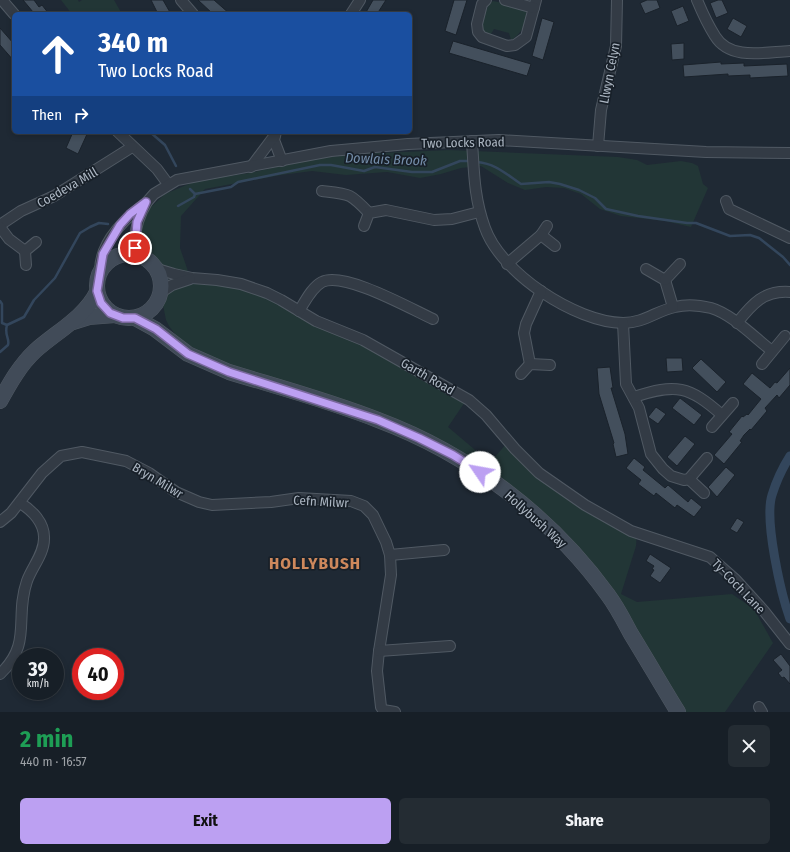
<!DOCTYPE html>
<meta charset="utf-8">
<style>
:root{--surface:#171f27;--page:#242c33;--text:#f1f3f6;--muted:#9ea2a7;--line:#363d44;--accent:#bca0f2}
body{margin:0;font-family:"Fira Sans Condensed",sans-serif;background:var(--page);color:var(--text);height:100vh;display:flex;flex-direction:column;font-size:15px;white-space:nowrap}
*{box-sizing:border-box;margin:0}
p{font-size:13px;color:var(--muted)}
.icon{flex:none;width:22px;height:22px;fill:none;stroke:currentColor;stroke-width:2;stroke-linecap:round;stroke-linejoin:round}
.map{position:relative;height:712px;overflow:hidden}
.sheet{display:flex;flex-direction:column;background:var(--surface);flex:1}
.sheet>*{flex:none}
.hud{position:absolute;left:12px;top:12px;width:400px;height:122px;border-radius:6px;box-shadow:0 2px 6px #0003,0 0 0 1px var(--line);background:#1a4fa0;color:#fff;overflow:hidden}
.speed{position:absolute;left:12px;top:648px;display:flex;gap:8px;font-size:20px;font-weight:700;text-align:center}
.speed>*{display:grid;place-content:center;width:52px;height:52px;border-radius:50%;background:var(--surface);box-shadow:0 2px 6px #0003,0 0 0 1px var(--line);line-height:1}
.speed small{font-size:10px;font-weight:400}
.speed .limit{border:6px solid #d22;background:#fff;color:#111}
.pin{position:absolute;display:grid;place-items:center;width:34px;height:34px;color:#fff;margin:-17px;border:2px solid #fff;border-radius:50%;box-shadow:0 1px 4px #0007}
.me{position:absolute;width:44px;margin:-22px;rotate:303deg;stroke-linejoin:round;filter:drop-shadow(0 0 3px #0008)}
.turn{display:flex;align-items:center;gap:14px;height:84px;padding:0 20px;font-size:18px}
.turn .icon{width:52px;height:52px;stroke-width:2.5}
.turn b{display:block;font-size:28px;line-height:34px}
.then{display:flex;align-items:center;height:38px;padding:0 20px;background:#0003;gap:8px;font-size:15px}
.round{display:grid;place-items:center;flex:none;width:42px;height:42px;border-radius:6px;background:var(--page)}
.summary{display:flex;align-items:center;justify-content:space-between;height:68px;padding:0 20px}
h1{font-size:24px;font-weight:700;line-height:30px;color:#1e9e55}
.primary-button{display:flex;gap:8px;margin-top:auto;padding:8px 20px}
.primary-button a{flex:1;height:46px;border-radius:6px;background:var(--accent);color:#111;font-size:16px;font-weight:700;line-height:46px;text-align:center}
.primary-button a+a{background:var(--page);color:var(--text)}
.map>svg:first-child{display:block}
.green{fill:#223636}
.lines{fill:none;stroke-linecap:round;stroke-linejoin:round}
.stream{stroke:#33465c;stroke-width:2.5}
.canal{stroke:#33465c;stroke-width:9}
.building{fill:#434f5c;stroke:#1a222b}
.street-casing{stroke:#505963;stroke-width:12}
.secondary-casing{stroke:#505963;stroke-width:16}
.street{stroke:#333b45;stroke-width:10}
.secondary{stroke:#414b58;stroke-width:15}
.route-casing{stroke:#7a689d;stroke-width:10}
.route{stroke:#bca0f2;stroke-width:7}
.labels{text-anchor:middle;stroke-width:3.5;stroke-linejoin:round;paint-order:stroke}
.street-label{font-size:13px;fill:#acb6c2;stroke:#182029}
.water-label{font-size:14px;font-style:italic;fill:#758eaa;stroke:#182029}
.district-label{font-size:17px;font-weight:bold;letter-spacing:1px;fill:#ce885c;stroke:#182029}
</style>
<div class="map">
<svg width="790" height="712" viewBox="0 0 790 712">
<rect width="100%" height="100%" fill="#1f2934"/>
<!-- green -->
<g class="green">
<path d="M61,0H78L79,2L82,0H114L122,14H72Z"/>
<path d="M493,1L522,7C534,15 521,35 511,40L509,33L494,29L491,34L484,32C480,24 486,5 493,1Z"/>
<path d="M449,150L618,157L637,160L647,165L681,161L692,163L698,166L703,184L708,188L691,227L665,221L621,216L600,209L581,194L564,188L546,187L525,190L508,183L481,166L461,168L441,174L420,178L387,172L346,175L312,171L281,175L205,189L181,216L180,248L189,274C168,270 155,262 140,248L139,234L144,218L151,207L165,194L196,181L249,173L313,159L359,154Z"/>
<path d="M193,281L253,291L346,337L467,399L448,427L474,449L488,465L507,443L578,498L637,530L636,546L621,594L637,602L732,594L754,609L773,643L725,712H686L616,600L501,481L283,384L211,358L187,344L175,334L169,326L166,320L163,305L167,293Z"/>
</g>
<g class="lines">
<!-- stream -->
<g class="stream">
<path d="M150,132L165,145L176,166"/>
<path d="M476,162C495,163 506,174 521,184L549,182L560,184L579,190L595,198L606,209L638,216L687,223H696L730,236L750,235L759,238L783,257L790,265"/>
<path d="M190,189L195,194"/>
<path d="M178,206L194,197L195,194L231,187L238,182L320,165H331L364,171L375,167L412,172H432L460,161H471"/>
<path d="M0,301L2,304V323L7,325"/>
<path d="M0,352L8,345C10,338 4,336 7,325L24,317L34,300L55,278L80,233L90,227L99,223L108,224"/>
</g>
<!-- canal -->
<path class="canal" d="M790,456C783,467 776,482 772,495C764,520 781,594 790,619"/>
</g>
<!-- building -->
<g class="building">
<path d="M23,0H34L39,7L42,5L49,14H31L33,12Z"/>
<path d="M151,0H163L171,14H158Z"/>
<path d="M198,0H214L230,14H213Z"/>
<path d="M373,0H386L377,14H365Z"/>
<path d="M454,0H467L456,35L445,31Z"/>
<path d="M647,0H657L660,8L645,14L640,3Z"/>
<path d="M718,0H722L728,13L716,18L710,3Z"/>
<path d="M683,6L689,21L677,26L671,11Z"/>
<path d="M542,18L554,22L543,60L532,56Z"/>
<path d="M733,18L747,26L741,37L727,29Z"/>
<path d="M0,28L14,44V61L0,45Z"/>
<path d="M453,41L531,64L527,76L449,53Z"/>
<path d="M684,43V59L672,60L671,44Z"/>
<path d="M721,62V64L744,63V66L787,64L788,76L750,78V75L728,76V74L684,77L683,65Z"/>
<path d="M73,132H88L78,154L66,148Z"/>
<path d="M666,358H682L683,371L667,372Z"/>
<path d="M701,359L726,382L717,392L692,368Z"/>
<path d="M610,367L613,388H611L625,434L628,454L616,457L613,444L614,443L599,394L597,368Z"/>
<path d="M790,368V385L779,398L777,395L765,408L767,411L751,430L750,429L744,435L740,441L742,442L724,464L714,455L732,434L729,432L742,416L743,417L747,414L748,415L761,399L743,384L752,373L770,388L775,382L777,383Z"/>
<path d="M680,398L702,415L694,425L672,408Z"/>
<path d="M656,407L666,414L658,424L648,417Z"/>
<path d="M685,436L695,444L677,466L667,457Z"/>
<path d="M634,458L645,467L643,470L665,488L668,485L688,502L691,498L702,507L694,517L677,505L675,508L656,493L654,496L638,484L641,480L626,468Z"/>
<path d="M726,467L735,475L717,497L708,487Z"/>
<path d="M737,518L744,522L737,533L730,529Z"/>
<path d="M650,554L671,568L660,583L650,576L654,570L652,569L654,566L646,561Z"/>
<path d="M781,654L790,666V684L784,677L782,678L778,673L782,670L773,660Z"/>
</g>
<g class="lines">
<defs>
<g id="street">
<path d="M2,0L14,14"/>
<path d="M181,0L193,14"/>
<path d="M486,0L482,4L477,24L478,32L482,37L507,46L515,45L526,37L536,0"/>
<path d="M505,0L534,8"/>
<path d="M697,0C702,12 708,25 715,36C730,61 766,52 790,51"/>
<path d="M351,14L360,0"/>
<path d="M118,132L157,169L168,184"/>
<path d="M276,132L274,140L282,161"/>
<path d="M472,141C474,172 474,198 485,228C501,273 575,322 623,323C644,323 656,311 675,307C686,304 699,305 711,308C732,314 755,338 772,351"/>
<path d="M598,146L601,110L616,46L617,0"/>
<path d="M251,167L275,135"/>
<path d="M322,191C350,194 350,193 369,213"/>
<path d="M726,201L729,209L790,238"/>
<path d="M147,202L154,194L177,180L331,151L408,144L499,140L706,152L790,153"/>
<path d="M0,225L21,211L54,196L132,147"/>
<path d="M364,226L369,213L386,210L434,220L452,219L479,212"/>
<path d="M0,227L9,239L25,251"/>
<path d="M541,235L547,226"/>
<path d="M507,264L541,235L555,246"/>
<path d="M26,265L25,251L36,242"/>
<path d="M154,268L174,274L192,278L217,280L241,284L267,293L281,300L316,321L363,340L469,400L486,415L515,449L539,473L585,505L631,531L710,557L736,580L764,611L790,644"/>
<path d="M646,269L665,280L673,307"/>
<path d="M100,271C100,242 125,218 147,202C137,219 131,237 138,256"/>
<path d="M665,280L680,264"/>
<path d="M160,293L172,285L190,279"/>
<path d="M299,311C305,302 311,288 322,282C344,271 411,309 433,319"/>
<path d="M623,323L626,384L639,408L651,454L663,469L671,476L684,480L689,479L707,458"/>
<path d="M737,323C752,304 764,290 790,292"/>
<path d="M530,364L524,333L526,324L541,291"/>
<path d="M762,364L785,336"/>
<path d="M521,374L530,364L550,365"/>
<path d="M634,397C676,383 689,386 722,415"/>
<path d="M712,427L733,403"/>
<path d="M689,479L704,493"/>
<path d="M0,522L11,513L42,473L52,464L61,456L82,452L126,461L149,473L176,492L199,502L212,505L271,502L299,498L351,501L364,506L373,515L386,542L390,555L391,575L379,651L377,671L381,707L383,710L395,712"/>
<path d="M390,555L444,550"/>
<path d="M379,651L450,646"/>
<path d="M0,674C33,643 14,618 27,581C32,567 44,554 44,539C45,523 32,510 20,503"/>
<path d="M759,707L762,712"/>
</g>
<g id="secondary">
<circle cx="129" cy="286" r="32"/>
<path d="M135,318L155,329L188,354L229,372C278,387 330,401 378,420C469,454 551,516 608,595C617,607 624,621 631,634C647,660 662,686 678,712"/>
<path d="M73,322L89,317L115,315"/>
<path d="M0,401C10,383 20,365 35,351C56,332 84,318 97,292"/>
</g>
</defs>
<!-- street casing -->
<use href="#street" class="street-casing"/>
<!-- secondary casing -->
<use href="#secondary" class="secondary-casing"/>
<!-- street -->
<use href="#street" class="street"/>
<!-- secondary -->
<use href="#secondary" class="secondary"/>
</g>
<g class="lines">
<defs>
<path id="route" d="M135,248L137,222L146,202L130,214L120,225L103,254L97,291L101,303L110,313L123,318H135L156,329L188,354L229,372L378,420L419,438L453,455L480,472"/>
</defs>
<!-- route casing -->
<use href="#route" class="route-casing"/>
<!-- route -->
<use href="#route" class="route"/>
</g>
<g class="labels">
<!-- street labels -->
<g class="street-label">
<text transform="translate(609 73) rotate(-79)" y="5">Llwyn Celyn</text>
<text transform="translate(463 142) rotate(-1)" y="5">Two Locks Road</text>
<text transform="translate(67 187) rotate(-30)" y="5">Coedeva Mill</text>
<text transform="translate(428 376) rotate(30)" y="5">Garth Road</text>
<text transform="translate(158 480) rotate(31)" y="5">Bryn Milwr</text>
<text transform="translate(321 501) rotate(3)" y="5">Cefn Milwr</text>
<text transform="translate(536 519) rotate(42)" y="5">Hollybush Way</text>
<text transform="translate(739 586) rotate(46)" y="5">Ty-Coch Lane</text>
</g>
<!-- water labels -->
<g class="water-label">
<text transform="translate(386 159) rotate(2)" y="5">Dowlais Brook</text>
</g>
<!-- district labels -->
<g class="district-label">
<text x="315" y="569">HOLLYBUSH</text>
</g>
</g>
</svg>
<div class="speed"><div>39<small>km/h</small></div><div class="limit">40</div></div>
<div class="pin" style="left:135px;top:248px;background:#d93025"><svg class="icon" aria-label="arrive" viewBox="0 0 24 24"><path d="M6 21V4h12l-3 4 3 4H6"/></svg></div>
<svg class="me" style="left:480px;top:472px" viewBox="-20 -20 40 40"><circle r="19" fill="#fff"/><path d="M0-13L10 11 0 6-10 11z" fill="#bca0f2"/></svg>
<div class="hud">
<div class="turn"><svg class="icon" aria-label="ahead" viewBox="0 0 24 24"><path d="M12 20V5M6 11l6-6 6 6"/></svg><div><b>340 m</b>Two Locks Road</div></div>
<div class="then">Then<svg class="icon" aria-label="right" viewBox="0 0 24 24"><path d="M7 20v-9h11M14 6l5 5-5 5"/></svg></div>
</div>
</div>
<section class="sheet">
<div class="summary"><div><h1>2 min</h1><p>440 m · 16:57</p></div><a class="round"><svg class="icon" aria-label="close" viewBox="0 0 24 24"><path d="M6 6l12 12M18 6L6 18"/></svg></a></div>
<div class="primary-button"><a>Exit</a><a>Share</a></div>
</section>
